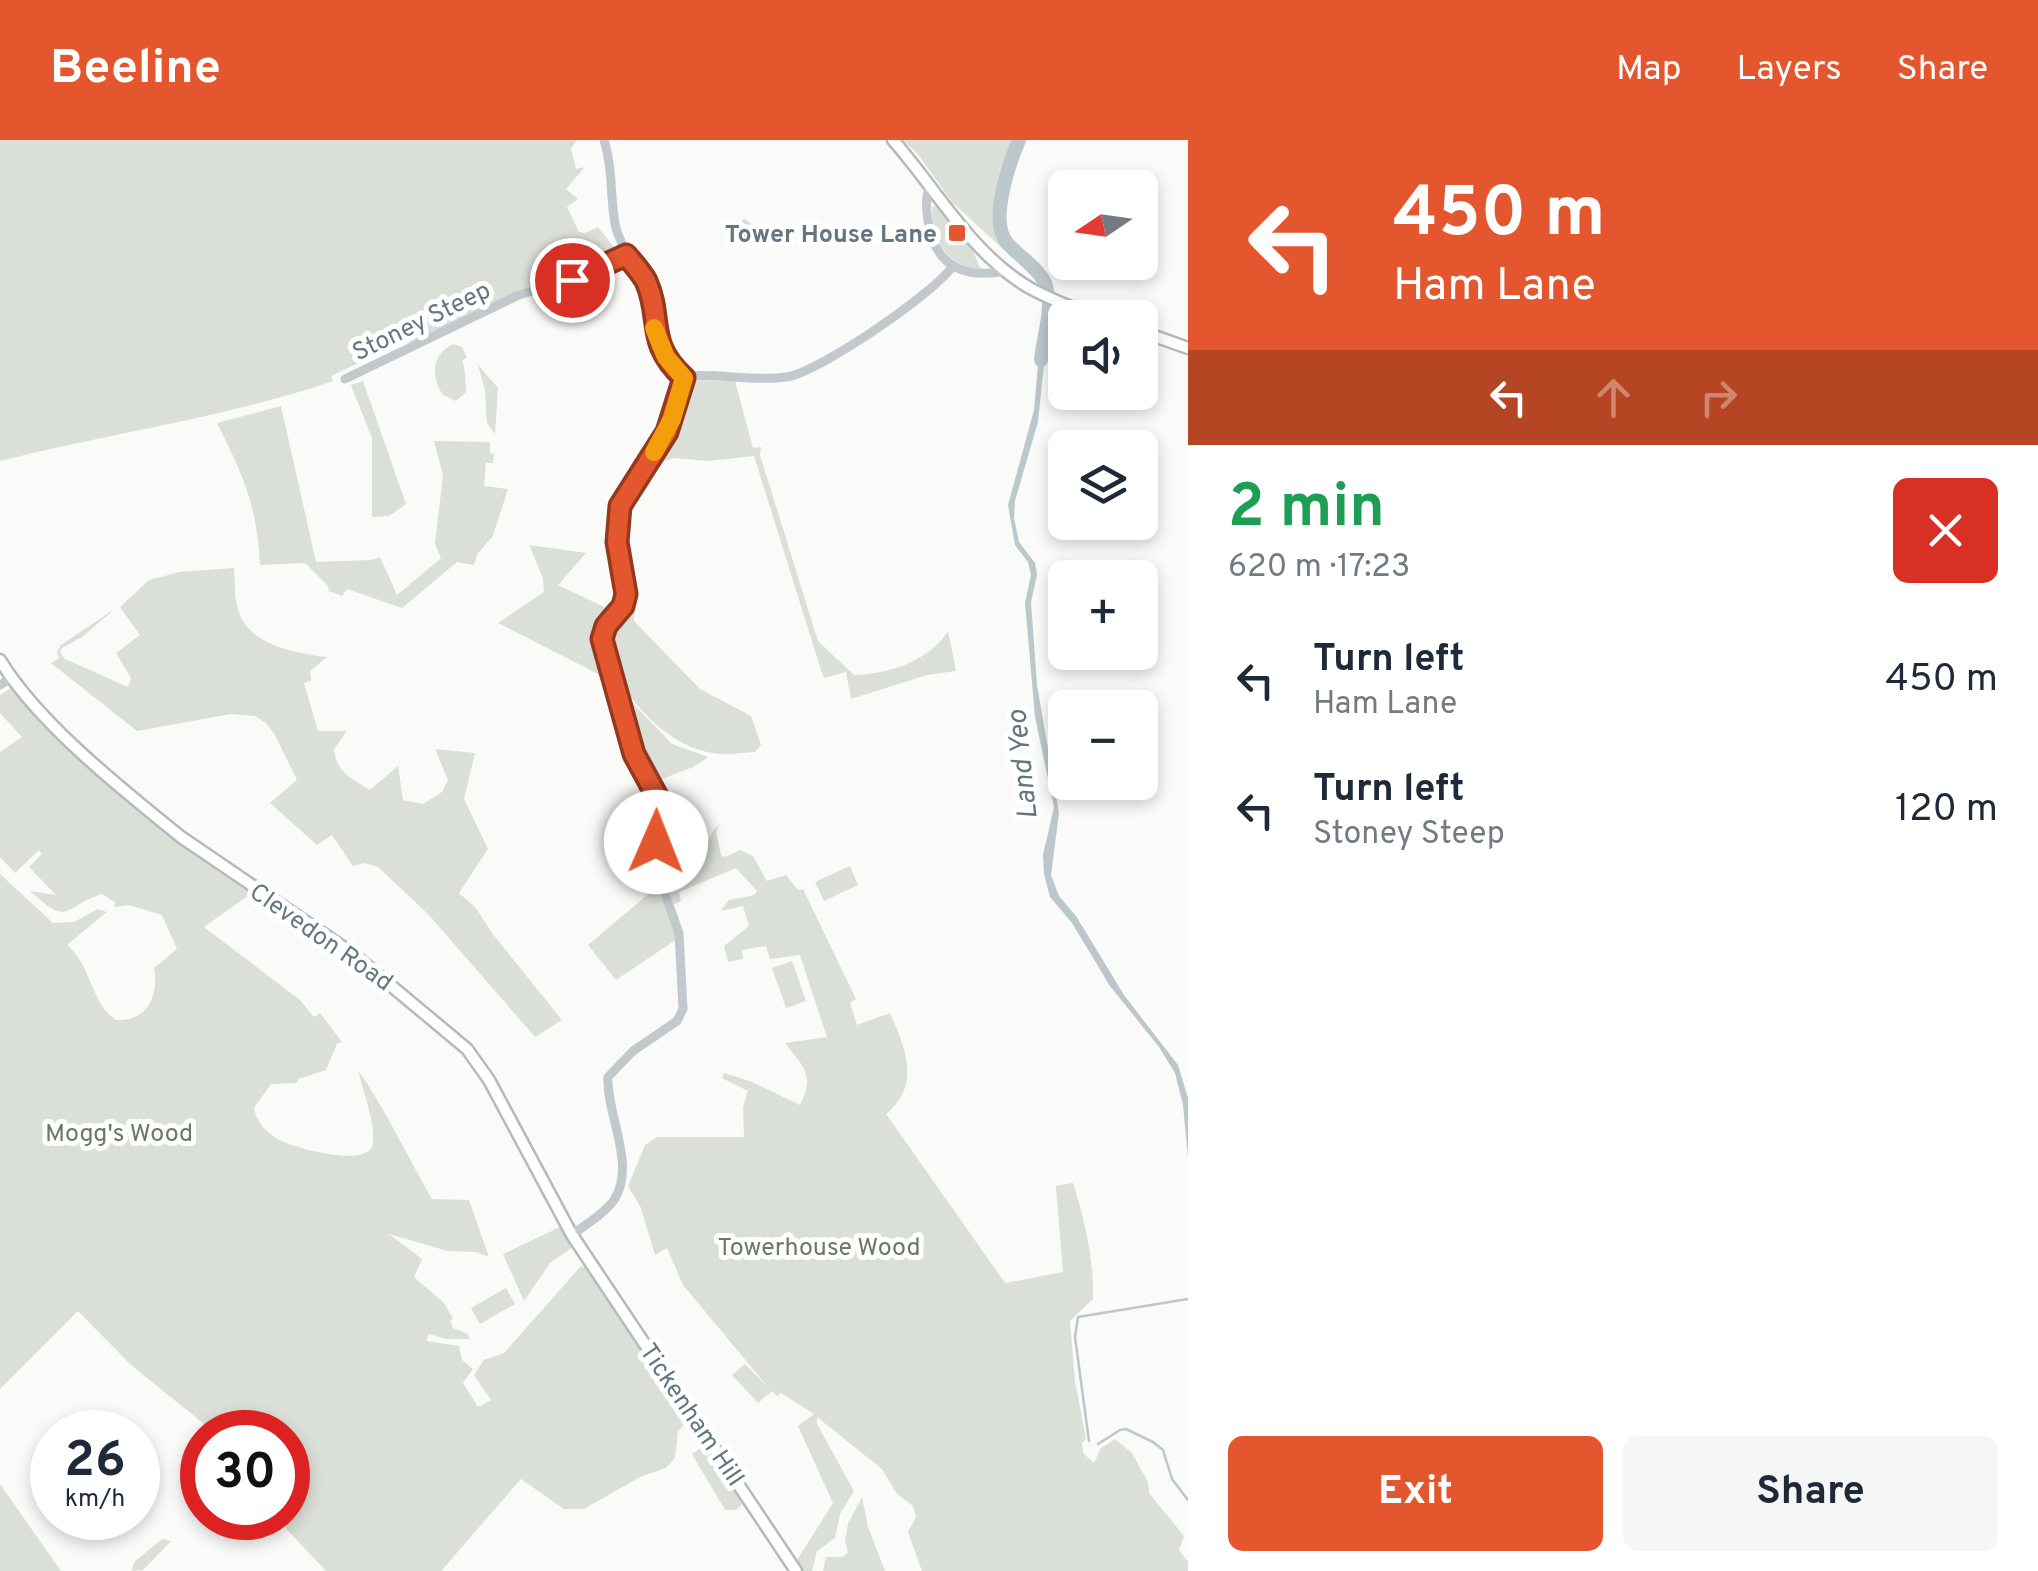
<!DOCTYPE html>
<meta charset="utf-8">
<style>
:root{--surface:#fff;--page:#f6f6f7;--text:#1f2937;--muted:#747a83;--accent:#e4572e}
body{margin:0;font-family:Overpass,sans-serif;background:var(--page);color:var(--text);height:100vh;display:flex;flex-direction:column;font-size:38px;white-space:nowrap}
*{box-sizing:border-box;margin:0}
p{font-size:32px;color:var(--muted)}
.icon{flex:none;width:55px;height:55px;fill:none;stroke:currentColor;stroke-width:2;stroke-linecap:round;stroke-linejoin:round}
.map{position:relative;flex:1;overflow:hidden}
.side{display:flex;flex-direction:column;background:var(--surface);width:850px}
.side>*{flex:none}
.hud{background:#e4572e;color:#fff;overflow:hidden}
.needle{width:65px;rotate:257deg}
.buttons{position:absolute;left:1048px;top:30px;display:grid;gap:20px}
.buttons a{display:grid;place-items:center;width:110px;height:110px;border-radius:15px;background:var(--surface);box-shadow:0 5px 15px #0003;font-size:50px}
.speed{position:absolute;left:30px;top:1270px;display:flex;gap:20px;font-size:50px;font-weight:700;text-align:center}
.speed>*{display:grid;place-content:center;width:130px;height:130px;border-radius:50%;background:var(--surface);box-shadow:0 5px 15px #0003;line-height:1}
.speed small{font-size:25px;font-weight:400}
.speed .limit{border:15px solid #d22;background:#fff;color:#111}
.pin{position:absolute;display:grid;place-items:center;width:85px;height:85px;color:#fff;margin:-42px;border:5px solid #fff;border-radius:50%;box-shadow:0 2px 10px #0007}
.me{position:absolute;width:110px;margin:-55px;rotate:1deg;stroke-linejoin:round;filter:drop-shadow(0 0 8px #0008)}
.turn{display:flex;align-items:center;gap:35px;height:210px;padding:0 40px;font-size:45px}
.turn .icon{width:130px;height:130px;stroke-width:2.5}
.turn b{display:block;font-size:70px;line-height:85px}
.lanes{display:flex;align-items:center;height:95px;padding:0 40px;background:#0003;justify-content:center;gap:50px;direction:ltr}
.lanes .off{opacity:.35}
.round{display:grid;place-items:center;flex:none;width:105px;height:105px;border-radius:15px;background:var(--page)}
.head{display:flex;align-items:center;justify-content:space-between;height:170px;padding:0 40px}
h1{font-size:60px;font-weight:700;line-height:75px;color:#1e9e55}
.button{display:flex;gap:20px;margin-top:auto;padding:20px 40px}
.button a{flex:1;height:115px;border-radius:15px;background:var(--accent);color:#fff;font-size:40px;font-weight:700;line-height:115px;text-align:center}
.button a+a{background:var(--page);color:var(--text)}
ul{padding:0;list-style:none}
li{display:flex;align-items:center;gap:30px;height:130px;padding:0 40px}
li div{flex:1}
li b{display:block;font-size:38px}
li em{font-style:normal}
header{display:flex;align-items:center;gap:60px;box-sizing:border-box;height:140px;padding:0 50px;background:var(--accent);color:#fff}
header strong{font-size:48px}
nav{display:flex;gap:55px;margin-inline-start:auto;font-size:35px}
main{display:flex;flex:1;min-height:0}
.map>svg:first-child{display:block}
.green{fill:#dadfd7}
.water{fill:#bbc7cb}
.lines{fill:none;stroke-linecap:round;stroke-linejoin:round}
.stream{stroke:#bbc7cb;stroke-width:2.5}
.river{stroke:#bbc7cb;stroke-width:14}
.major-casing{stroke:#b5babe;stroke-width:15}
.minor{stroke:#c3c8cc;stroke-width:9}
.major{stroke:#fff;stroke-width:10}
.route-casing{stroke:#94391e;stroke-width:25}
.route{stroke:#e4572e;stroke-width:18}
.slow{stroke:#f59e0b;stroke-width:18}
.poi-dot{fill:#e4572e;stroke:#fff;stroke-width:4}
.labels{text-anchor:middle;stroke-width:10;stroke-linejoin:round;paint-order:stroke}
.poi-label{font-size:25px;font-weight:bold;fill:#657683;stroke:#fff;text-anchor:end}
.street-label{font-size:25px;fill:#657683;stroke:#fff}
.park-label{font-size:25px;fill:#687a64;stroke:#fff}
.water-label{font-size:28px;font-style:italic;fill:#60757c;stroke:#fff}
</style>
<header>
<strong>Beeline</strong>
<nav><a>Map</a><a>Layers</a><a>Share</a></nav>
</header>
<main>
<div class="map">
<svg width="1188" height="1431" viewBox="0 0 1188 1431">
<rect width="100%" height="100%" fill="#fafaf8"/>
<!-- green -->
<g class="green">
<path d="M0,0H577L571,9L576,29L585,27L566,49L578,59L567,67L579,92L585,93L598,87L619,114L596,127L411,203L409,199L331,236L333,241C224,278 111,293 0,321Z"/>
<path d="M903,0H1019C1003,33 997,74 1004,110L953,63L917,13Z"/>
<path d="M936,66L973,111L981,130C946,125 933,102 932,67Z"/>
<path d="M745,79L759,91L757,102L750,106L743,104L738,93V82Z"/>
<path d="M453,204L462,207L467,218L462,220C466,231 465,240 466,252L456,261L443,255C431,236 431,215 453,204Z"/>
<path d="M478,225L498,248L495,294L487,283L485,250Z"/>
<path d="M685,240L735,241L753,308L761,307L760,315L818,501L854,535C888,534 930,521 948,491L956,531L927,535L851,559L846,532L824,538L821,530L754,316L708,321L674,318L665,321L637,353L626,376L623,393L636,456L634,481L700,549L751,576L761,605L755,612C739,613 723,616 707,612C659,601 612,546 606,498L630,459L621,416V367L671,291Z"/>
<path d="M363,241L406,364L389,376L372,377V298L351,245Z"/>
<path d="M281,266L316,422L371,420L380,417L397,455L441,418L435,404L443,335L434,301L490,302V313L494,314L493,323H486L484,346L508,349L493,396L478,413L474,425L457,422L402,468L347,449L342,456L329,451L328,446L305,423L260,425C257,365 243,335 217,283Z"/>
<path d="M529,405L586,413L558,445L615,472C591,498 597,508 608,539L498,483L544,452L543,438Z"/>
<path d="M234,428C235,441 234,456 238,469C248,506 296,513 327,517L310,531L311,541L304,543L318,591H347L334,609C336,632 352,639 370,650L398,626L403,660L423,664L442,652L448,640L435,609L475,613L464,659L488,709L459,753L476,768L492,793L562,880L535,897L429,775L378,727L365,723L353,726L332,695L317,705L270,663L297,640L275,595L266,583L255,576L231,574L137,591L51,523L59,518L57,512L61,505L116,468L82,497L62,508L60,513L65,519L128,547L131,538L116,513L140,495L120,467L149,440L180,432Z"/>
<path d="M12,547C83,625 167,692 252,753L204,787L300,860L314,877L320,873L342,902L337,904L326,930L298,939L297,943L271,944L254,968C256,981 265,991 276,998C292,1008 363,1027 372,1007C378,991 362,947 358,930C386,970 407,1016 432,1059L469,1060L489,1117L476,1112L448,1111L389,1094L422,1119L414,1137L443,1162L453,1178L450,1181L453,1188L468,1194L469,1199H446L429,1194L426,1201L459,1206L462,1220L473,1229L463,1243L478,1267L491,1260L474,1235L484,1220L504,1213L581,1126L586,1128L687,1276L688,1281L678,1291L675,1318L666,1328L640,1337L584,1369H564L521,1339L441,1431H326L276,1378H288V1292H214L131,1225L78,1171L0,1249V734L53,783L74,782L98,769L107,772L67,805C92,826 91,864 116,880C147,882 159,856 154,828L177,809L162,775L129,765L114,767L115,762L102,754C61,767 71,788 30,751L56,755L29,727L42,714L39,710L15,733L0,717V612L22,597L0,573V555Z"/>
<path d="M619,549L672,604L708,617L693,627L657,641L640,616Z"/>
<path d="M720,684L716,692L721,715L725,717L740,710L753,716L767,741L786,735L798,750L803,749L856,859L850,863L857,885L890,873C906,909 921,945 886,974L1005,1143L1063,1132L1056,1046L1073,1043C1085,1081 1094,1120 1093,1159L1070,1181L1075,1241L1086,1299L1082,1303L1083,1313L1094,1323L1101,1308L1115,1299L1132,1313L1148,1342L1149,1353L1184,1396L1179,1410L1188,1422V1431H922L908,1392L916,1377L913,1366L897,1354L882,1329L817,1277V1284L854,1351L840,1374L835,1398L817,1411L812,1431H803L797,1420L833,1363L798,1286L814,1274L781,1253L777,1256L772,1251L758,1263L732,1235L745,1224L768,1247L683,1145L667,1108L655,1115L641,1068L628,1046L645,1005L657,997H744L743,967L748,951L722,938L724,933L752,942L800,965C815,934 804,928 785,903L827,897L800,815L770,819L766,806L742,810L743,819L728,822L724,806L749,786L743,766L721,771L729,760L754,755L757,751L736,728L679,752L681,761L674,764L664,743L702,714L713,691Z"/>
<path d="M850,726L858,745L824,761L815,742Z"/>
<path d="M658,746L677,799L616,840L588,805Z"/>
<path d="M792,821L806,861L786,868L772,828Z"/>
<path d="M560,1087L573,1107L550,1123L524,1161L503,1114Z"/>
<path d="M506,1148L515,1164L480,1184L471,1168Z"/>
<path d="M705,1305L744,1363L736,1370H725L692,1314Z"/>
<path d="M0,1344L61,1431H0Z"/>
<path d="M862,1357L868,1387L885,1431H823L826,1417H842L848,1413L845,1400L848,1384Z"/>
<path d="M162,1399L171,1401L143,1430L132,1431L134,1422Z"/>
</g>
<!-- water -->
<path class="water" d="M1040,203L1046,205L1038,282L1015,361L1014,378L1019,402L1035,423L1037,435L1031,462L1037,545L1059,673L1051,735L1059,756L1076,776L1124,855L1178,925L1188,958V1018L1183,965L1175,933L1159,907L1110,846L1072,783L1050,757L1044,734L1043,715L1054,667L1035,577L1025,463L1031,435L1028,422L1015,405L1008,365L1034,270Z"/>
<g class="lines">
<!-- stream -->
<g class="stream">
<path d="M1089,1301L1075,1197L1078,1177L1188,1159"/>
<path d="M1098,1304L1120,1290L1126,1289L1153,1302L1163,1310L1172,1339L1188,1360"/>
</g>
<!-- river -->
<path class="river" d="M1019,0C1009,24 988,83 1008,104C1019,116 1038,128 1045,143C1055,168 1043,195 1041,220"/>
<defs>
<g id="major">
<path d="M893,0C937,50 970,112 1028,147C1051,160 1075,169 1099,178"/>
<path d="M1140,191L1188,208"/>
<path d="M0,520C38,583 123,650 181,697L353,814L467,909L489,940L572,1095L796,1431"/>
</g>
</defs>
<!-- major casing -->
<use href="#major" class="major-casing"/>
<!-- minor -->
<g class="minor">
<path d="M604,0C613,28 610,56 615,84C620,110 639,123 647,146C661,184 650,206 684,238"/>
<path d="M930,45C925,59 926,71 929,85C936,127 966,139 1005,131"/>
<path d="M345,239L519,155L583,136L627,115"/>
<path d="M0,545L11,538"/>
<path d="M572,1095C586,1084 604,1074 614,1060C637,1025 606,974 608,937L633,911L677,881L683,869L679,793L656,728L659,660L634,614L603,506L604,491L623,466L626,455L617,402L619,366L667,293L681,241L686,236C719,233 753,242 786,237C818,233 933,154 952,127"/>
</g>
<!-- major -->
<use href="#major" class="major"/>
</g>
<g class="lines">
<defs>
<path id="route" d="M572,140L626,115C633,123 641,132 646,141C663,179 645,202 684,238L667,292L620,366L617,402L626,454L623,466L606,486L602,499L634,614L659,660L656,702"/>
</defs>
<!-- route casing -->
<use href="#route" class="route-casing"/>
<!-- route -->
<use href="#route" class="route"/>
<!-- slow -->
<path class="slow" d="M654,188L666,217L684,238L672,279L654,312"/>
</g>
<!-- markers -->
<rect class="poi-dot" x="947" y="83" width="20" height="20" rx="5"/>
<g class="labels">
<!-- poi labels -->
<g class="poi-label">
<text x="937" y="102">Tower House Lane</text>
</g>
<!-- street labels -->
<g class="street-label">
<text transform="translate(421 180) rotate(-26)" y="9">Stoney Steep</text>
<text transform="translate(322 796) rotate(35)" y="9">Clevedon Road</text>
<text transform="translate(693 1274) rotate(56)" y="9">Tickenham Hill</text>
</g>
<!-- park labels -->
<g class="park-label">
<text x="119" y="1001">Mogg's Wood</text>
<text x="819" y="1115">Towerhouse Wood</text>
</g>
<!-- water labels -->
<g class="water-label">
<text transform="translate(1021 625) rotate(-96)" y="10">Land Yeo</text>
</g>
</g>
</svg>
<div class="buttons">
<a><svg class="needle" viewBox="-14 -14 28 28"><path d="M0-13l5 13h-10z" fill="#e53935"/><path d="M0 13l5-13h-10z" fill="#747a83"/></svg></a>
<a><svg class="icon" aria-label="sound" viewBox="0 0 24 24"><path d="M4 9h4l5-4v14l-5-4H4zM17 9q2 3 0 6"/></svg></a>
<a><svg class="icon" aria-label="layers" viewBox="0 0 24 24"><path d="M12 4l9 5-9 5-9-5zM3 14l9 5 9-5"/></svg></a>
<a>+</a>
<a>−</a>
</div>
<div class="speed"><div>26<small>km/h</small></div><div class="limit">30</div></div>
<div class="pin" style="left:572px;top:140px;background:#d93025"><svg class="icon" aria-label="arrive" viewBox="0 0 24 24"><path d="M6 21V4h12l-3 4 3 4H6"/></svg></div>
<svg class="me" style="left:656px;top:702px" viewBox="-20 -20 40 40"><circle r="19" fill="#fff"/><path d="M0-13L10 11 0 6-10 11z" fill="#e4572e"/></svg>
</div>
<section class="side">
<div class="hud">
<div class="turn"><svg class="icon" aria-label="left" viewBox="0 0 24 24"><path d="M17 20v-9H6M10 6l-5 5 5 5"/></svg><div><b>450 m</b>Ham Lane</div></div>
<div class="lanes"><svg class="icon" aria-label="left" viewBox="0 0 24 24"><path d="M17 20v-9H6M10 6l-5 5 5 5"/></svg><svg class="icon off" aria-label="ahead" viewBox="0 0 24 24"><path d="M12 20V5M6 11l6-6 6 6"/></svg><svg class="icon off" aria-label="right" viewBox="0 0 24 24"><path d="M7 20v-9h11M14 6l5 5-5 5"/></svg></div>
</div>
<div class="head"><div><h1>2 min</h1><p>620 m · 17:23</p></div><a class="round" style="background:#d93025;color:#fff"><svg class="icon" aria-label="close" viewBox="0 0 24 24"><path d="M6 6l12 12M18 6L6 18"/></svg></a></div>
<ul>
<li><svg class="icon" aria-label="left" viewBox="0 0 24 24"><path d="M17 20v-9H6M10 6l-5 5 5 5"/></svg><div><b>Turn left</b><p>Ham Lane</p></div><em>450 m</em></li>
<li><svg class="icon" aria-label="left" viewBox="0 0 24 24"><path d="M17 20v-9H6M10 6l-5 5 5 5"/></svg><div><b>Turn left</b><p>Stoney Steep</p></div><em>120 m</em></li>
</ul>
<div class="button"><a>Exit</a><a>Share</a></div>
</section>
</main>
